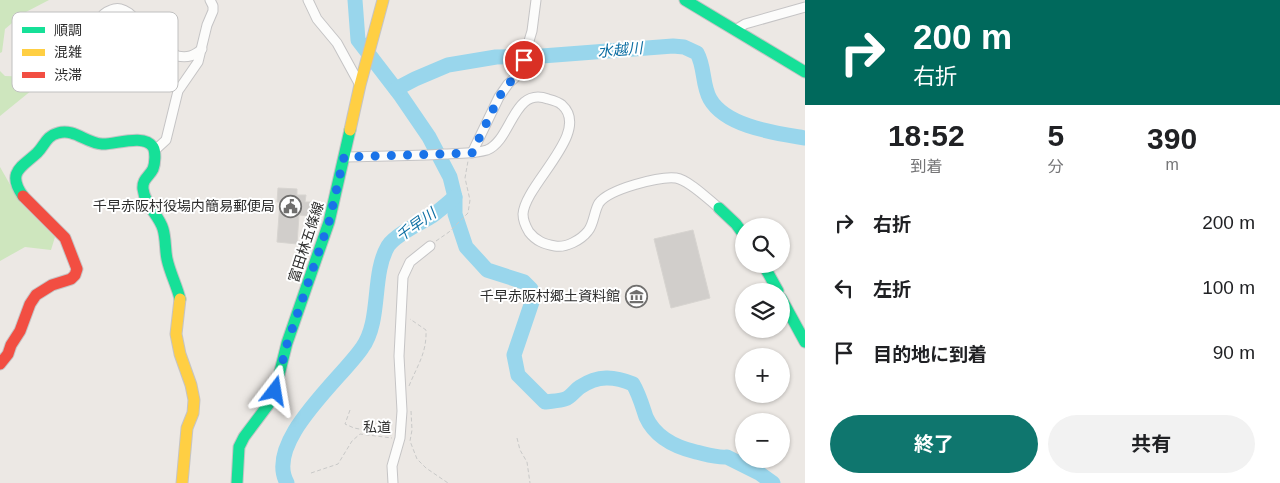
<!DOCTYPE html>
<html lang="ja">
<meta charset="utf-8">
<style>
:root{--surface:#fff;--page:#f2f2f2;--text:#202124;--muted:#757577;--accent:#0f766e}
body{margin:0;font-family:Arial,"Noto Sans JP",sans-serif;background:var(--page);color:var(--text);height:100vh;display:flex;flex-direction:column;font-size:19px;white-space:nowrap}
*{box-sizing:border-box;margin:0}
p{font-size:16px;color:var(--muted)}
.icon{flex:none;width:28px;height:28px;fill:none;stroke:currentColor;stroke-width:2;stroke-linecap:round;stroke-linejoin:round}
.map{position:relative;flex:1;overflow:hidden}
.drawer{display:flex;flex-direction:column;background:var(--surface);width:475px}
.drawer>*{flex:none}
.top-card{background:#00695c;color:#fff;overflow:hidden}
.controls{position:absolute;left:735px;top:218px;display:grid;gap:10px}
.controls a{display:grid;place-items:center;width:55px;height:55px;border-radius:50%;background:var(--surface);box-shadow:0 1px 4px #0004;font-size:25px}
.pin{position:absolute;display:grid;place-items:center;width:42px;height:42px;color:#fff;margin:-21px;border:2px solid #fff;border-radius:50%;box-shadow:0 1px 5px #0007}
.me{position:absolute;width:55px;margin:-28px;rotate:14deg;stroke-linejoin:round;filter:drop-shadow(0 0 4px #0008)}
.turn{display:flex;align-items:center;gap:18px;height:105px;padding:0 25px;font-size:22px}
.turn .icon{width:65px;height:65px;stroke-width:2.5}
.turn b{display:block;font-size:35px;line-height:42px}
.eta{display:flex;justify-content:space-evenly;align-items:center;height:85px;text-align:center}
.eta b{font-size:30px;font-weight:700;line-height:35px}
.primary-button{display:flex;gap:10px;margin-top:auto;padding:10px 25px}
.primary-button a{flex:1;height:58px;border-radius:30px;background:var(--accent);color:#fff;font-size:20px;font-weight:700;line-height:58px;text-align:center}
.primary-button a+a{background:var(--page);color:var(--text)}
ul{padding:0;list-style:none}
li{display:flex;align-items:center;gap:15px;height:65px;padding:0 25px}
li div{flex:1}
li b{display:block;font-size:19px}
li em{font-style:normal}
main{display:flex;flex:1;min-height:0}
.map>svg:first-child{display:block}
.green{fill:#cee6be}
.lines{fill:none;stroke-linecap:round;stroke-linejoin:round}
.river{stroke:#99d6ec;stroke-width:15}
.building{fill:#d1cecb;stroke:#d7d4d0}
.street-casing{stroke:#c5c4c5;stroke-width:11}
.fast-casing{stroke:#c5c4c5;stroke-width:13}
.slow-casing{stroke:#c5c4c5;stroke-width:13}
.jam-casing{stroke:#c5c4c5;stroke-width:13}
.path{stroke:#c9c9c8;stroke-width:1;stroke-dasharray:4 2.5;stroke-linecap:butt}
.street{stroke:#fcfcfb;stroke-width:9}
.fast{stroke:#16e098;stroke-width:11}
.slow{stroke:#ffcf43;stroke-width:11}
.jam{stroke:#f24e42;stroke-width:11}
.route{stroke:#1a73e8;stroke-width:9;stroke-dasharray:0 16.2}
.labels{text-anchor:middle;stroke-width:4;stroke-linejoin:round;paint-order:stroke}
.poi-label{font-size:14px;fill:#2e2e2e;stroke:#fff;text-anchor:end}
.street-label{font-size:14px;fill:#2e2e2e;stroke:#fff}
.water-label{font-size:15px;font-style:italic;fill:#0d6fa3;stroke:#fff}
.key{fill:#fff;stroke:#c0c0c0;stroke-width:1}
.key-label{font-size:14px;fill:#2e2e2e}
</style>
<main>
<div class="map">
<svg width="805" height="483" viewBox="0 0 805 483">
<rect width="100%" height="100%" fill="#ece8e4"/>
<!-- green -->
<g class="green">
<path d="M0,0H49L24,13L5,29L2,52L0,53Z"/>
<path d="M0,71L5,76L37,77L32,90L0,116Z"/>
<path d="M0,167L20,202L55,237L51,250L25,247L0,261Z"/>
</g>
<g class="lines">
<!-- river -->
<g class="river">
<path d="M355,0L358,40L401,96L429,137L450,177L455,197V214L466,247L487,270L524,282L531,289L533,299L514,355L518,375L545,402C551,401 559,401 565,399C571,397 575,390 580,387C598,375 614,376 633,384C639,394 642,405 646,417C655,437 675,447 696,452C705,454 717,458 727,457L759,473L773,483"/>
<path d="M396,89L415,79L448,65L496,57L542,56L673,46L684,47L697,53C705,67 702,85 710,99C726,127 776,133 805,138"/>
<path d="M287,483C264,442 341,379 362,348C382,320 371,275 388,246C395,235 420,223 432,216C440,210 448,203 455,197"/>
</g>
</g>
<!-- building -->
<g class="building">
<path d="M278,188L297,189V195H306L305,202H312L311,216L299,215L297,244L277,242L280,202H277Z"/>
<path d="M693,230L710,298L671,308L654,239Z"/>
</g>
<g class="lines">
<defs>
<g id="street">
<path d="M308,0L317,19L337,43L360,85"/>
<path d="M735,30L745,24L805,7"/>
<path d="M37,77C59,49 75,80 92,61C105,47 87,18 111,10C118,7 123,9 129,13L177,56C188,58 194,56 202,49"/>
<path d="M154,151L166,140L178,91L198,62L207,25L213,11V6L210,0"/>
<path d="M472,153L499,97L508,84L519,74L532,31L536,0"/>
<path d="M344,157C378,156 412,156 445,154C459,153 474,154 487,150C512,140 513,86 548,99C552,100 559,102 562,105C592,132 525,184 523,214C523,220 526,227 529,232C536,241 544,244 555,246C566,248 581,240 588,231C594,224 594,211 599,203C609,189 660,176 676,178C689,180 709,200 719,208"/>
<path d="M393,483L392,466L400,438L402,411L399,356L403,277L410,262L430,246"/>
</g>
<g id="fast">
<path d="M685,0L805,72"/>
<path d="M23,196C6,172 22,167 37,153C45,145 46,136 58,133C74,128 86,143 102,144C114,145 144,133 153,147C156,152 155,164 153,169C149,177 142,179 143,189C145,206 159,215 163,229C166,239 165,250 167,259C170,273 177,286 180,299"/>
<path d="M719,208L736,224L744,235"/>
<path d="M763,264L778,291"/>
<path d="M781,298L805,342"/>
<path d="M237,483L239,447L244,437L268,405L275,391L287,343L329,222L350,130"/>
</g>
<g id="slow">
<path d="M350,130L360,85L383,0"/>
<path d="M180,299L176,334L180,354L191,385L194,400L193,413L187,428L182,483"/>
</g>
<path id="jam" d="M0,364L8,354L11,345L20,331L30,304L36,295L52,285L71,279L75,275L77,269L65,238L23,196"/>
</defs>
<!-- street casing -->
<use href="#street" class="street-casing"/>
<!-- fast casing -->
<use href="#fast" class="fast-casing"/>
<!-- slow casing -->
<use href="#slow" class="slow-casing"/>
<!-- jam casing -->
<use href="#jam" class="jam-casing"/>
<!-- path -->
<g class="path">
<path d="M436,241L449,232L468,213L470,200L465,178L468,161"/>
<path d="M409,386C417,366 427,353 426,330L410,319"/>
<path d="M350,410L345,424L354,428L392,435"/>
<path d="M411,411L412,430L410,441L417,459L426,468L448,483"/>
<path d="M517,438L520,450L527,462L530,483"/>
<path d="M311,473L338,464L352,441L360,434L392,438"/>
</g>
<!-- street -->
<use href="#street" class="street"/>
<!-- fast -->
<use href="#fast" class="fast"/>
<!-- slow -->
<use href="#slow" class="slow"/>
<!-- jam -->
<use href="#jam" class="jam"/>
</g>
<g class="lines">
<!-- route -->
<path class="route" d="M275,391L287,344L329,222L344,157L472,153L499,97L508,84L519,74L524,60"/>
</g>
<!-- icons -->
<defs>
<symbol id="civic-ring" viewBox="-11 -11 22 22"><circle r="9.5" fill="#fff" stroke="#706f6e" stroke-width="1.5"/><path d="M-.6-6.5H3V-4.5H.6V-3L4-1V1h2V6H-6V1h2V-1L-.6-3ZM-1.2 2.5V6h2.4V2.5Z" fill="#706f6e"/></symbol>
<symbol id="museum-ring" viewBox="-11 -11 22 22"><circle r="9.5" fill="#fff" stroke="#706f6e" stroke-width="1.5"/><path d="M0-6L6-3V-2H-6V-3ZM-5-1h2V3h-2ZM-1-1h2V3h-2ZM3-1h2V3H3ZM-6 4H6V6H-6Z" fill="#706f6e"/></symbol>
</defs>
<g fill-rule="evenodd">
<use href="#civic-ring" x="278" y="194" width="25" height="25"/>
<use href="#museum-ring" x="624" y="284" width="25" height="25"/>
</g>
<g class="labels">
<!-- poi labels -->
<g class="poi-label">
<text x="275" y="211">千早赤阪村役場内簡易郵便局</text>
<text x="620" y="301">千早赤阪村郷土資料館</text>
</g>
<!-- street labels -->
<g class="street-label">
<text transform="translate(306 242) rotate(-72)" y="5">富田林五條線</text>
<text transform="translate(377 427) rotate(1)" y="5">私道</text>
</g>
<!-- water labels -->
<g class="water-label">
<text transform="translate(620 50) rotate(-5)" y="5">水越川</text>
<text transform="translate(416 225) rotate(-36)" y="5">千早川</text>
</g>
</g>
<!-- legend -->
<rect x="12" y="12" width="166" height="80" rx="8" class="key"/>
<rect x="22" y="27" width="23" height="6" fill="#16e098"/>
<rect x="22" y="49" width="23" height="7" fill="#ffcf43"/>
<rect x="22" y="72" width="23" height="6" fill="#f24e42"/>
<g class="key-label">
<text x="54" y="35">順調</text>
<text x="54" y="57">混雑</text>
<text x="54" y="80">渋滞</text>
</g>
</svg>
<div class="controls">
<a><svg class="icon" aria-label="search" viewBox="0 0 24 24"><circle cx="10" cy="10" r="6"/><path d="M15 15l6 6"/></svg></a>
<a><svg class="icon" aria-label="layers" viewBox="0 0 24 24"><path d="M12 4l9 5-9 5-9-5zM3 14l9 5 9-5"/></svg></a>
<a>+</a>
<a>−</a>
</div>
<div class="pin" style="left:524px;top:60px;background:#d93025"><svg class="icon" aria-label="arrive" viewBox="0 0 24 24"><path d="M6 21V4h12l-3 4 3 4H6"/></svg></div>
<svg class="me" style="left:275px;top:391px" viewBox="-20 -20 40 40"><path d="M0-17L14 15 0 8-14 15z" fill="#1a73e8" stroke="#fff" stroke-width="4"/></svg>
</div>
<section class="drawer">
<div class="top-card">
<div class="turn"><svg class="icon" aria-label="right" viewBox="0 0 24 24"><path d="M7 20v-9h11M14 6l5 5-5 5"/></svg><div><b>200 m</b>右折</div></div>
</div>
<div class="eta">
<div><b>18:52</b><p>到着</p></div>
<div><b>5</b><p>分</p></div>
<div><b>390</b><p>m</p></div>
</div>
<ul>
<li><svg class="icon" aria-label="right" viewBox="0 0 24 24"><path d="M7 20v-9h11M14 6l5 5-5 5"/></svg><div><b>右折</b></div><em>200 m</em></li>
<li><svg class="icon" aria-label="left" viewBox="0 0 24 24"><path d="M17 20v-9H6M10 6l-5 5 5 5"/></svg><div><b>左折</b></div><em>100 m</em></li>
<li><svg class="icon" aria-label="arrive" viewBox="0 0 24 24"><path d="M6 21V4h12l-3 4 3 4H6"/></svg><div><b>目的地に到着</b></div><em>90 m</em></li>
</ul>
<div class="primary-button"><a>終了</a><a>共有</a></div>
</section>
</main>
